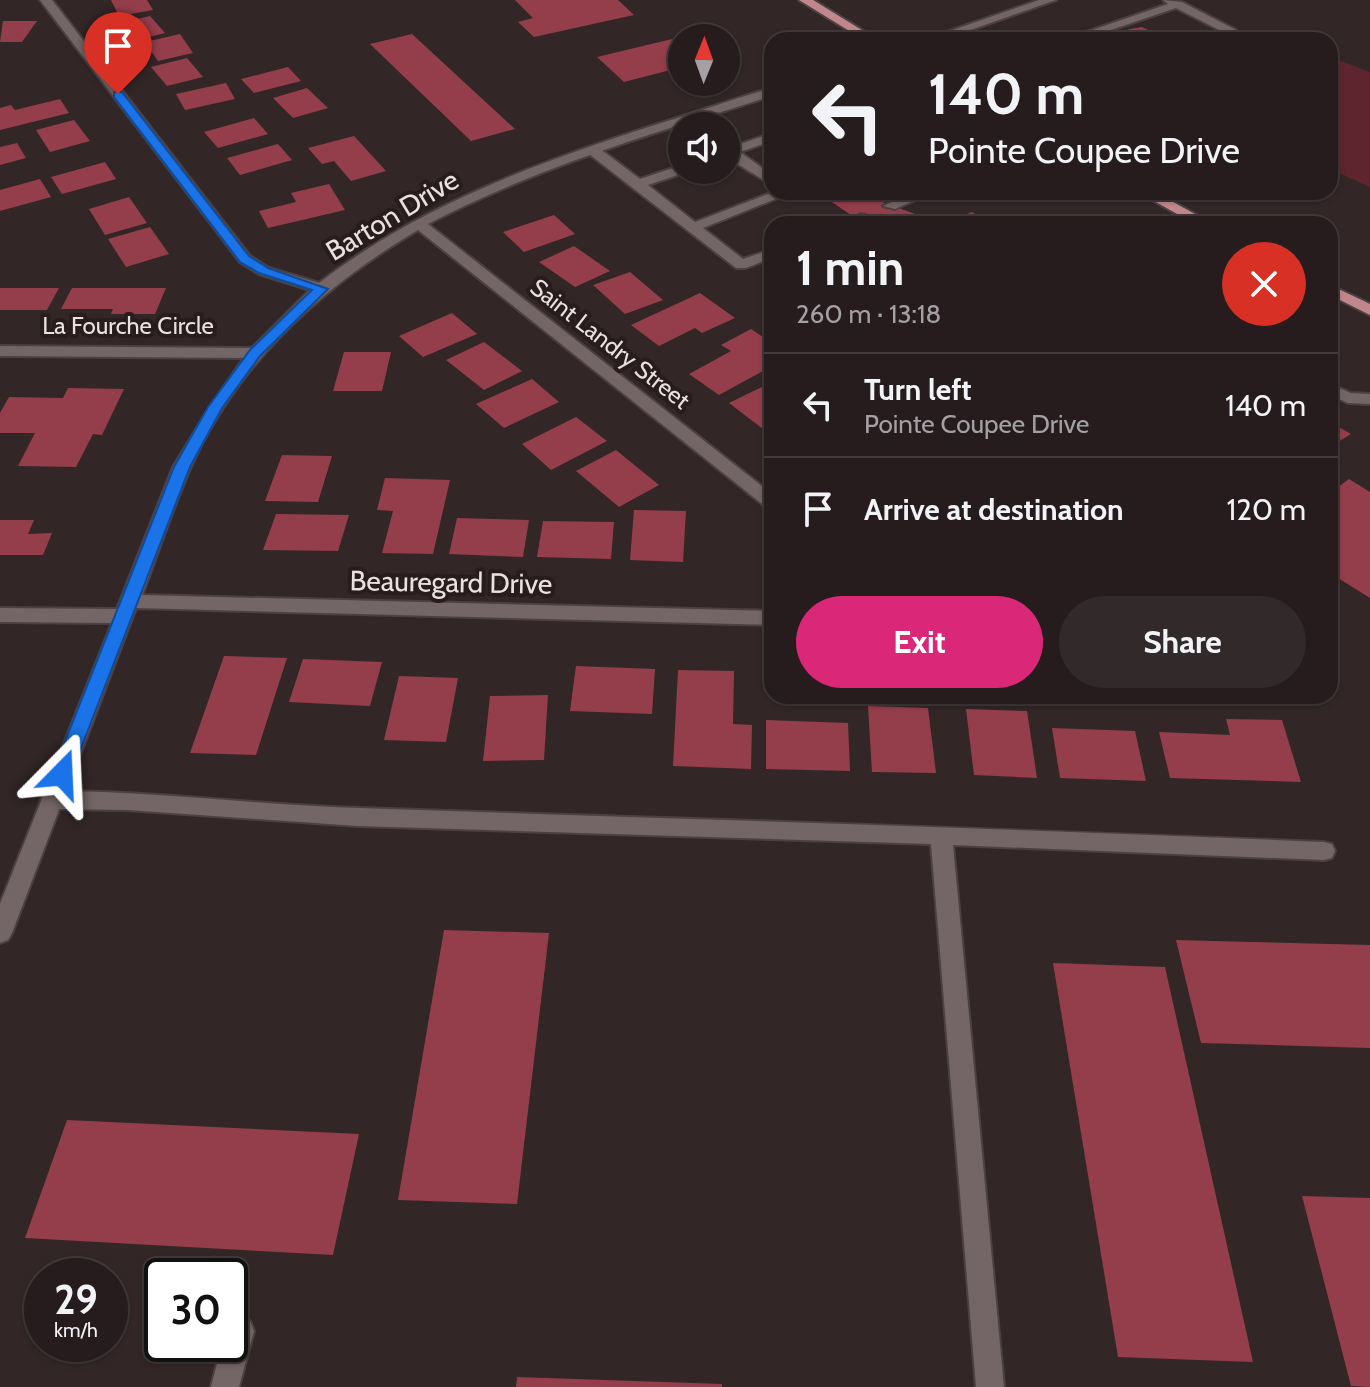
<!DOCTYPE html>
<meta charset="utf-8">
<style>
:root{--surface:#261c1d;--page:#32292a;--text:#f1f3f6;--muted:#a4a1a4;--line:#423a3b;--accent:#db2777}
body{margin:0;font-family:Cabin,sans-serif;background:var(--page);color:var(--text);height:100vh;display:flex;flex-direction:column;font-size:30px;white-space:nowrap}
*{box-sizing:border-box;margin:0}
p{font-size:26px;color:var(--muted)}
.icon{flex:none;width:44px;height:44px;fill:none;stroke:currentColor;stroke-width:2;stroke-linecap:round;stroke-linejoin:round}
.map{position:relative;flex:1;overflow:hidden}
.sheet{position:absolute;left:764px;top:216px;width:574px;height:488px;display:flex;flex-direction:column;background:var(--surface);border-radius:24px;box-shadow:0 2px 6px #0004,0 0 0 2px var(--line)}
.sheet>*{flex:none}
.hud{position:absolute;left:764px;top:32px;width:574px;height:168px;border-radius:24px;box-shadow:0 2px 6px #0004,0 0 0 2px var(--line);background:#261c1d;color:var(--text);overflow:hidden}
.needle{width:52px;rotate:1deg}
.controls{position:absolute;left:668px;top:24px;display:grid;gap:16px}
.controls a{display:grid;place-items:center;width:72px;height:72px;border-radius:50%;background:var(--surface);box-shadow:0 2px 6px #0004,0 0 0 2px var(--line);font-size:40px}
.speed{position:absolute;left:24px;top:1258px;display:flex;gap:16px;font-size:40px;font-weight:700;text-align:center}
.speed>*{display:grid;place-content:center;width:104px;height:104px;border-radius:50%;background:var(--surface);box-shadow:0 2px 6px #0004,0 0 0 2px var(--line);line-height:1}
.speed small{font-size:20px;font-weight:400}
.speed .limit{border:4px solid #111;border-radius:12px;background:#fff;color:#111}
.pin{position:absolute;display:grid;place-items:center;width:68px;height:68px;color:#fff;margin:-82px -34px;border-radius:50% 50% 50% 0;rotate:-45deg;box-shadow:0 0 8px #0007}
.pin .icon{rotate:45deg}
.me{position:absolute;width:88px;margin:-44px;rotate:21deg;stroke-linejoin:round;filter:drop-shadow(0 0 6px #0008)}
.turn{display:flex;align-items:center;gap:28px;height:168px;padding:0 32px;font-size:36px}
.turn .icon{width:104px;height:104px;stroke-width:2.5}
.turn b{display:block;font-size:56px;line-height:68px}
.round{display:grid;place-items:center;flex:none;width:84px;height:84px;border-radius:42px;background:var(--page)}
.headline{display:flex;align-items:center;justify-content:space-between;height:136px;padding:0 32px}
h1{font-size:48px;font-weight:700;line-height:60px}
.action{display:flex;gap:16px;margin-top:auto;padding:16px 32px}
.action a{flex:1;height:92px;border-radius:48px;background:var(--accent);color:#fff;font-size:32px;font-weight:700;line-height:92px;text-align:center}
.action a+a{background:var(--page);color:var(--text)}
ul{padding:0;list-style:none}
li{display:flex;align-items:center;gap:24px;height:104px;padding:0 32px;border-top:2px solid var(--line)}
li div{flex:1}
li b{display:block;font-size:30px}
li em{font-style:normal}
.map>svg:first-child{display:block}
.green{fill:#5f252e}
.building{fill:#953e4b}
.lines{fill:none;stroke-linecap:round;stroke-linejoin:round}
.lane-casing{stroke:#4c4142;stroke-width:4}
.street-casing{stroke:#4c4142;stroke-width:4}
.primary-casing{stroke:#4c4142;stroke-width:4}
.lane{fill:#746566;fill-rule:evenodd}
.street{fill:#746566;fill-rule:evenodd}
.primary{fill:#c1878c;fill-rule:evenodd}
.route{fill:#1a73e8;stroke:#114b97;stroke-width:2}
.labels{text-anchor:middle;stroke-width:8;stroke-linejoin:round;paint-order:stroke}
.far-street-label{font-size:24px;fill:#e9e0e1;stroke:#281c1d}
.street-label{font-size:28px;fill:#e9e0e1;stroke:#281c1d}
</style>
<div class="map">
<svg width="1370" height="1387" viewBox="0 0 1370 1387">
<rect width="100%" height="100%" fill="#322627"/>
<!-- green -->
<path class="green" d="M1330,57L1370,72V187L1330,169Z"/>
<!-- building -->
<g class="building">
<path d="M111,0H147L153,10L119,16Z"/>
<path d="M515,0H618L634,15L534,37L518,22L533,18Z"/>
<path d="M150,16L165,33L130,42L116,24Z"/>
<path d="M3,21H37L22,42H0Z"/>
<path d="M1142,27L1169,40H1100L1130,29Z"/>
<path d="M180,34L193,53L158,61L145,42Z"/>
<path d="M412,34L515,129L471,141L370,44Z"/>
<path d="M693,34L699,38H682V67L624,82L597,57Z"/>
<path d="M187,58L203,77L167,86L151,67Z"/>
<path d="M288,67L301,81L254,93L241,79Z"/>
<path d="M226,83L235,99L185,110L176,94Z"/>
<path d="M307,88L328,108L293,118L273,98Z"/>
<path d="M60,99L69,113L0,130V108L11,105L15,110Z"/>
<path d="M254,118L268,134L218,148L204,132Z"/>
<path d="M74,120L90,141L50,152L36,130Z"/>
<path d="M354,136L386,171L351,181L334,161L322,164L308,148Z"/>
<path d="M17,143L26,158L0,165V147Z"/>
<path d="M278,144L292,160L240,175L227,158Z"/>
<path d="M105,162L116,179L62,194L51,177Z"/>
<path d="M40,179L51,197L0,211V190Z"/>
<path d="M329,184L345,210L268,228L259,211L296,202L291,193Z"/>
<path d="M817,192H885L871,198L929,219L918,224H880L851,215Z"/>
<path d="M129,197L147,223L105,235L89,209Z"/>
<path d="M972,212L990,224H941Z"/>
<path d="M554,215L575,234L524,252L503,232Z"/>
<path d="M150,227L169,254L126,267L108,239Z"/>
<path d="M574,246L610,271L575,287L539,262Z"/>
<path d="M630,272L663,300L625,314L593,285Z"/>
<path d="M0,288H59L47,310H0Z"/>
<path d="M72,288H166L155,314H111L113,309H61Z"/>
<path d="M700,293L735,318L702,333L695,328L659,346L631,325Z"/>
<path d="M452,313L477,334L423,357L399,336Z"/>
<path d="M751,329L772,343V366L719,395L689,374L731,351L721,345Z"/>
<path d="M484,342L522,371L484,390L446,360Z"/>
<path d="M344,352H391L382,391H333Z"/>
<path d="M532,379L559,402L504,428L476,404Z"/>
<path d="M766,385L772,389V436L729,403Z"/>
<path d="M68,388L124,389L102,435L93,434L76,467L18,466L35,433H0V413L9,397L63,398Z"/>
<path d="M576,417L607,441L551,470L522,444Z"/>
<path d="M1330,422L1351,434L1330,447Z"/>
<path d="M616,450L659,485L619,507L576,471Z"/>
<path d="M282,455L332,456L318,502L265,501Z"/>
<path d="M385,478L450,480L433,554L382,553L393,511L377,510Z"/>
<path d="M1349,479L1370,492V598L1330,573V493Z"/>
<path d="M634,510L686,511L683,562L630,560Z"/>
<path d="M276,514L349,515L338,551L263,550Z"/>
<path d="M457,518L529,520L523,557L449,554Z"/>
<path d="M0,520H34L28,534L52,533L43,555H0Z"/>
<path d="M543,521L614,522L611,559L537,557Z"/>
<path d="M224,656L287,658L256,755L190,753Z"/>
<path d="M303,659L382,662L370,706L289,702Z"/>
<path d="M576,666L655,669L652,714L570,711Z"/>
<path d="M678,670L734,671L733,724L752,725L751,769L673,766Z"/>
<path d="M399,676L458,678L446,742L384,740Z"/>
<path d="M548,695L544,760L483,761L490,696Z"/>
<path d="M868,706L928,708L936,773L872,772Z"/>
<path d="M966,709L1027,711L1037,778L974,775Z"/>
<path d="M1226,719L1282,720L1301,782L1170,778L1159,732L1230,735Z"/>
<path d="M766,720L848,723L850,771L766,769Z"/>
<path d="M1052,728L1135,731L1146,781L1060,778Z"/>
<path d="M444,930L549,933L517,1204L398,1200Z"/>
<path d="M1176,940L1370,945V1048L1201,1043Z"/>
<path d="M1053,963L1165,967L1253,1362L1118,1357Z"/>
<path d="M67,1120L359,1134L333,1255L25,1238Z"/>
<path d="M1302,1196L1370,1198V1387L1351,1386Z"/>
<path d="M517,1377L722,1384V1387H516Z"/>
</g>
<g class="lines">
<defs>
<g id="lane">
<path d="M1163,0L1182,2L1236,30L1240,40H1228L1227,34L1176,8L1081,40H1063L1168,4Z"/>
<path d="M772,133V141L740,152L772,175V185L726,157V149Z"/>
<path d="M589,148H599L640,179L682,165V170L687,172L648,185L695,222L773,192H793L703,228L743,259L772,249V258L746,268H736L589,154Z"/>
<path d="M915,192H934L895,209L883,206Z"/>
<path d="M861,214L866,215V221L838,224Z"/>
<path d="M1330,384L1351,393L1370,394V404L1348,403L1330,395Z"/>
<path d="M52,791C155,791 256,805 359,808C681,819 1002,828 1324,842L1332,844L1335,851L1332,858L1324,860L953,845L1004,1387H976L931,844L358,826L128,810L52,809L44,806L41,800L44,794Z"/>
<path d="M240,1317L250,1321L254,1331L239,1387H211L222,1344H230V1321Z"/>
</g>
<g id="street">
<path d="M40,0H52L250,256L269,268L319,283C420,205 539,162 661,123C698,112 735,98 772,88V96C655,133 537,167 428,224L772,494V509L766,507L418,230C322,287 236,364 190,469C172,510 158,553 142,595L772,611V625L136,608L12,933L8,940L0,943V904L112,623L0,622V608L117,609L173,467L208,410L244,358L0,356V346L252,348L310,290L259,274L240,262Z"/>
<path d="M1039,0H1056L942,40H924Z"/>
</g>
<g id="primary">
<path d="M799,0H813L878,40H864Z"/>
<path d="M1138,192H1155L1213,224H1195Z"/>
<path d="M1330,285L1370,304V315L1330,295Z"/>
</g>
</defs>
<!-- lane casing -->
<use href="#lane" class="lane-casing"/>
<!-- street casing -->
<use href="#street" class="street-casing"/>
<!-- primary casing -->
<use href="#primary" class="primary-casing"/>
<!-- lane -->
<use href="#lane" class="lane"/>
<!-- street -->
<use href="#street" class="street"/>
<!-- primary -->
<use href="#primary" class="primary"/>
</g>
<!-- route -->
<path class="route" d="M114,92H122L249,256L268,268L328,289L260,356L222,408L190,467L71,774L69,779H55L52,774L174,467L208,407L250,350L312,290L259,273L240,262L114,97Z"/>
<g class="labels">
<!-- far-street labels -->
<g class="far-street-label">
<text x="128" y="334">La Fourche Circle</text>
<text transform="translate(610 344) rotate(38)" y="8">Saint Landry Street</text>
</g>
<!-- street labels -->
<g class="street-label">
<text transform="translate(392 215) rotate(-31)" y="10">Barton Drive</text>
<text transform="translate(451 582) rotate(1)" y="10">Beauregard Drive</text>
</g>
</g>
</svg>
<div class="controls">
<a><svg class="needle" viewBox="-14 -14 28 28"><path d="M0-13l5 13h-10z" fill="#e53935"/><path d="M0 13l5-13h-10z" fill="#a4a1a4"/></svg></a>
<a><svg class="icon" aria-label="sound" viewBox="0 0 24 24"><path d="M4 9h4l5-4v14l-5-4H4zM17 9q2 3 0 6"/></svg></a>
</div>
<div class="speed"><div>29<small>km/h</small></div><div class="limit">30</div></div>
<div class="pin" style="left:118px;top:94px;background:#d93025"><svg class="icon" aria-label="arrive" viewBox="0 0 24 24"><path d="M6 21V4h12l-3 4 3 4H6"/></svg></div>
<svg class="me" style="left:62px;top:774px" viewBox="-20 -20 40 40"><path d="M0-17L14 15 0 8-14 15z" fill="#1a73e8" stroke="#fff" stroke-width="4"/></svg>
<div class="hud">
<div class="turn"><svg class="icon" aria-label="left" viewBox="0 0 24 24"><path d="M17 20v-9H6M10 6l-5 5 5 5"/></svg><div><b>140 m</b>Pointe Coupee Drive</div></div>
</div>
<section class="sheet">
<div class="headline"><div><h1>1 min</h1><p>260 m · 13:18</p></div><a class="round" style="background:#d93025;color:#fff"><svg class="icon" aria-label="close" viewBox="0 0 24 24"><path d="M6 6l12 12M18 6L6 18"/></svg></a></div>
<ul>
<li><svg class="icon" aria-label="left" viewBox="0 0 24 24"><path d="M17 20v-9H6M10 6l-5 5 5 5"/></svg><div><b>Turn left</b><p>Pointe Coupee Drive</p></div><em>140 m</em></li>
<li><svg class="icon" aria-label="arrive" viewBox="0 0 24 24"><path d="M6 21V4h12l-3 4 3 4H6"/></svg><div><b>Arrive at destination</b></div><em>120 m</em></li>
</ul>
<div class="action"><a>Exit</a><a>Share</a></div>
</section>
</div>
